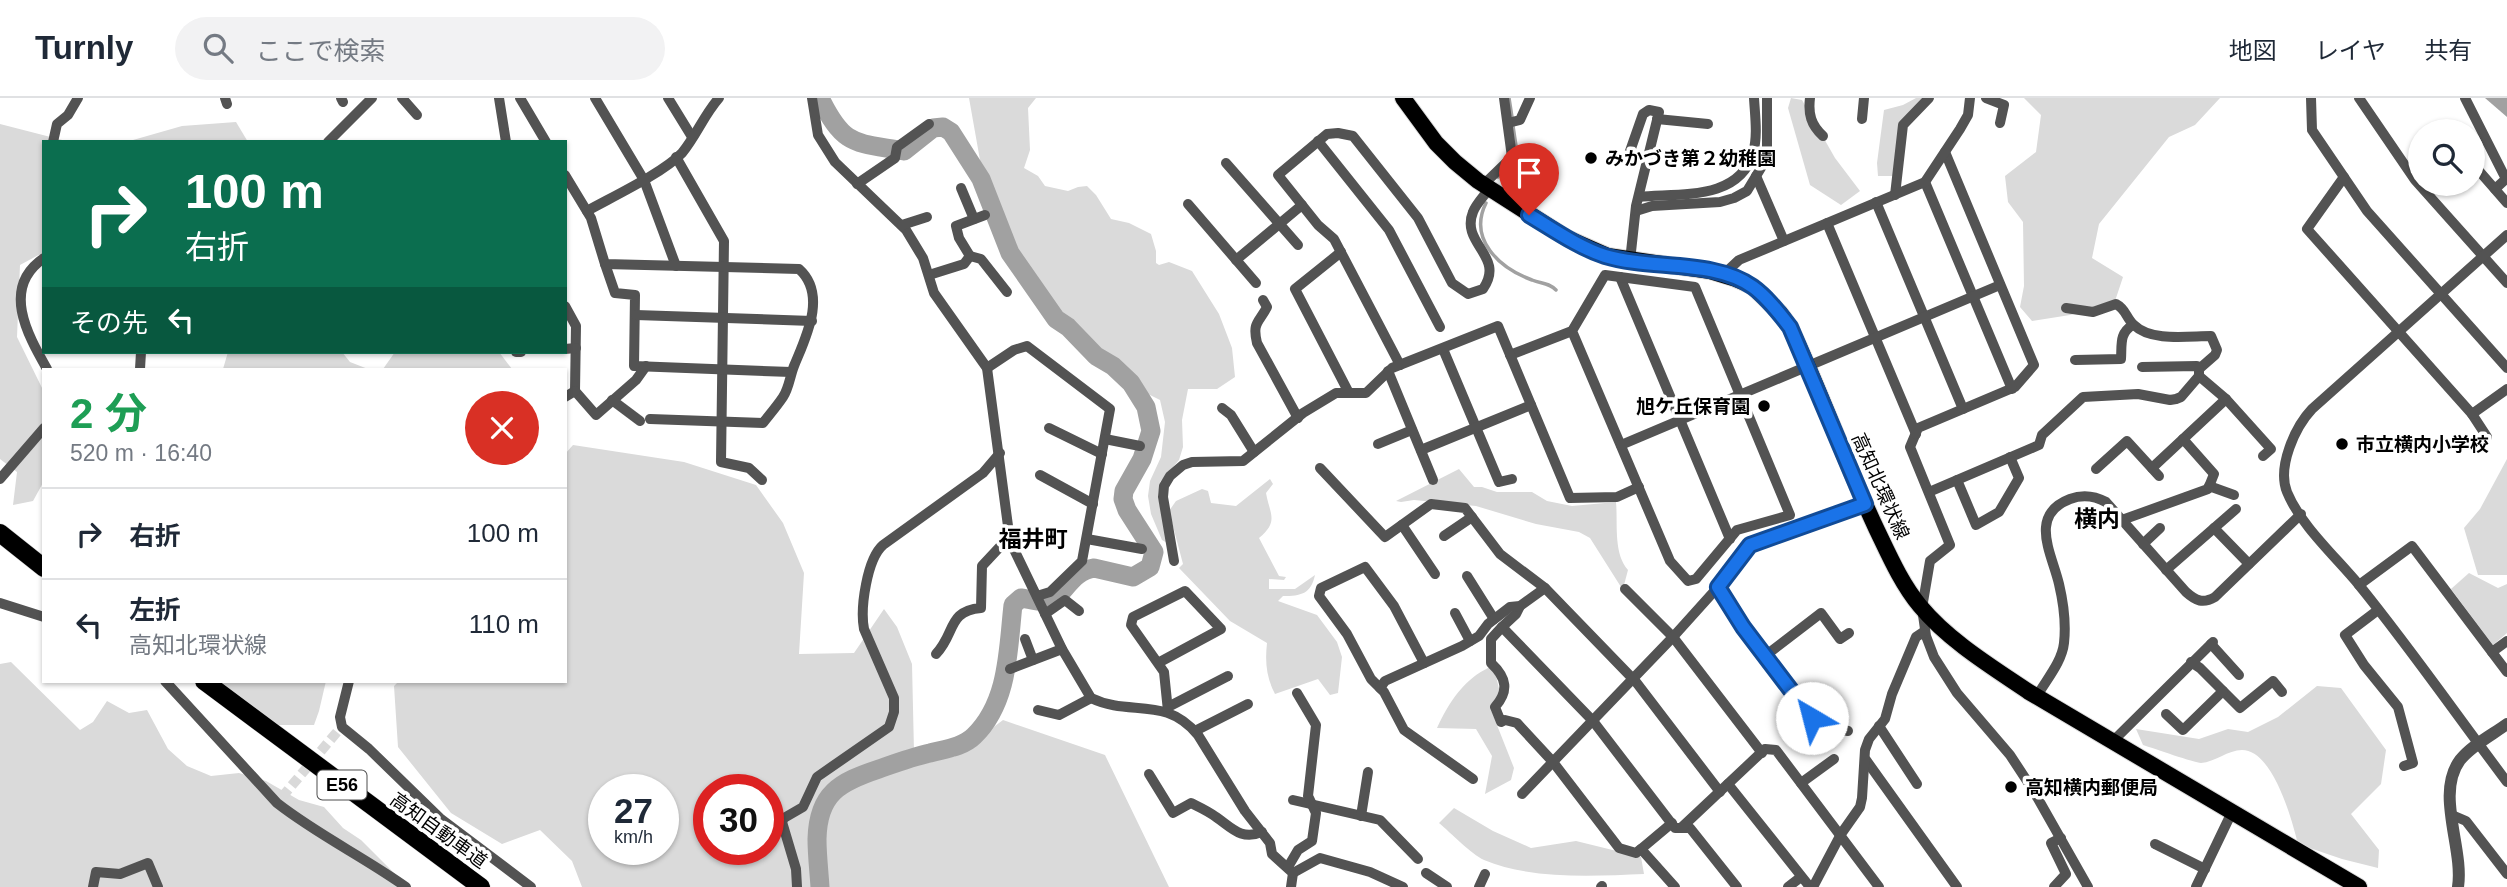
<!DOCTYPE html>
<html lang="ja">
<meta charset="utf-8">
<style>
:root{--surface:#fff;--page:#f2f2f3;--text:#1f2937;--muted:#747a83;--line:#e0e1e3}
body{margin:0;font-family:Arial,"Noto Sans JP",sans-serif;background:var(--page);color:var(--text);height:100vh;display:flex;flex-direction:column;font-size:26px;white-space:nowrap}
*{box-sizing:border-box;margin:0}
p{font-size:23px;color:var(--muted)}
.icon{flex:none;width:38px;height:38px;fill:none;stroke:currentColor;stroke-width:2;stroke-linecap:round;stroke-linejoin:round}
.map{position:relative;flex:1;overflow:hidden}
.drawer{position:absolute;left:42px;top:270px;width:525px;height:315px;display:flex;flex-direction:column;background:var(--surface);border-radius:0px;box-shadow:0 2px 5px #0004}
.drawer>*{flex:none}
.banner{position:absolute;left:42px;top:42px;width:525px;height:214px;border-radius:0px;box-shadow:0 2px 5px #0004;background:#0b6e4f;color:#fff;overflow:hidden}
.buttons{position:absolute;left:2408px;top:21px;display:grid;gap:14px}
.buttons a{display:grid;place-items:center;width:77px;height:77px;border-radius:50%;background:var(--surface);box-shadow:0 2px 5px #0004;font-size:35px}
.speed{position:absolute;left:588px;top:676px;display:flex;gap:14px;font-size:35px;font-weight:700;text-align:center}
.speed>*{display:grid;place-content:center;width:91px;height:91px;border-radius:50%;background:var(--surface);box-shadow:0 2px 5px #0004;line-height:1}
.speed small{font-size:18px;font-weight:400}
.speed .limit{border:10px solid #d22;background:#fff;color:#111}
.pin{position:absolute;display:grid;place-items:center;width:60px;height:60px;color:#fff;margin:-72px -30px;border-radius:50% 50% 50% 0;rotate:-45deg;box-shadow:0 0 7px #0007}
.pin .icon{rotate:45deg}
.me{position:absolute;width:77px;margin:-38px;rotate:323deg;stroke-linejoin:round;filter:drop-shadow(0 0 5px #0008)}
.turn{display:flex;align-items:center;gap:24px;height:147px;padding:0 28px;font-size:32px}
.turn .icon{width:91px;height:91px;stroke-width:2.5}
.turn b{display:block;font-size:49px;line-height:60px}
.then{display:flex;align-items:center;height:66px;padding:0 28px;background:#0003;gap:14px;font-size:26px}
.round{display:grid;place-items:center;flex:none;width:74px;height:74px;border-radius:37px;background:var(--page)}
.headline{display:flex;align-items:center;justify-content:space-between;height:119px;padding:0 28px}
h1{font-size:42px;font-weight:700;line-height:52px;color:#1e9e55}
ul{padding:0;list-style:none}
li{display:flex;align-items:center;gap:21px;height:91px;padding:0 28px;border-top:2px solid var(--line)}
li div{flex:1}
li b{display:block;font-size:26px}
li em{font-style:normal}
header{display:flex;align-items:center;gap:42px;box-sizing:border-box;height:98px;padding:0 35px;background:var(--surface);border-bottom:2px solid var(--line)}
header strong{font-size:33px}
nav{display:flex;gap:38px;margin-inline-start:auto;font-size:24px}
.search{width:490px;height:63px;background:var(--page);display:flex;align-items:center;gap:18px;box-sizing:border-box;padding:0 24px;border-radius:38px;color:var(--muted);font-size:26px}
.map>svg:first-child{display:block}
.green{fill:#dadada;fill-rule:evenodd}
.water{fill:#a1a1a1}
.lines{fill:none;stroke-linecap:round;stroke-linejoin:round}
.stream{stroke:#a1a1a1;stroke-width:3.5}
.river{stroke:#a1a1a1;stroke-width:19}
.minor-tunnel{stroke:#d9d9d9;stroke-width:10;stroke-dasharray:10 5;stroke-linecap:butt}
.primary-casing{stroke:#dbdbdb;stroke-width:18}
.motorway-casing{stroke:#dbdbdb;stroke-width:19}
.minor{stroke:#535353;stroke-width:10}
.tertiary{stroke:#535353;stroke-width:12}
.primary{stroke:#000;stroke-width:16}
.motorway{stroke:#000;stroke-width:18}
.route-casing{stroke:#114b97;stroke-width:18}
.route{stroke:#1a73e8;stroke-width:12}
.poi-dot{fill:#000;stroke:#fff;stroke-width:2.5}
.labels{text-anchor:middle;stroke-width:7;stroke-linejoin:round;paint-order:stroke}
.shield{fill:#fff;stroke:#4c4c4c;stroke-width:2}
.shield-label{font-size:18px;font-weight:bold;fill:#000}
.poi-label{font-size:19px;font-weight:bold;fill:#000;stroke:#fff;text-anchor:start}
.street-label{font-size:19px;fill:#000;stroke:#fff}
.quarter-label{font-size:23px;font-weight:bold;fill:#000;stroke:#fff}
</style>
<header>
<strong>Turnly</strong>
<div class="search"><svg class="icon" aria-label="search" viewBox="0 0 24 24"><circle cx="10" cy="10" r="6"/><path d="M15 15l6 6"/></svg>ここで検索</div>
<nav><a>地図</a><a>レイヤ</a><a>共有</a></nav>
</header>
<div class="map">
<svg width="2507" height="789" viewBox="0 0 2507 789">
<rect width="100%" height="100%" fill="#fff"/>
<!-- green -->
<g class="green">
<path d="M969,0H1036L1028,10L1030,52L1024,70L1038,78L1045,88L1068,93L1078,89L1087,88L1096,97L1111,121L1129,125L1151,136L1156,153V165L1159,167L1169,164L1192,173L1219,216L1232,250L1235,279L1217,291H1188L1182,322L1183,349L1179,362L1160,384L1158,399L1169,446L1162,442L1151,416L1148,398L1150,383L1161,359L1165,324L1160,302L1142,293L1116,260L1094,251L1061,219L1012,154L983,79Z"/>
<path d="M1791,0L1802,2L1835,60L1860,93L1841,107L1810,87L1788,10Z"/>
<path d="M1916,0H1932L1916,15L1900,40L1895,78H1878L1877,65L1884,12L1903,7Z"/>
<path d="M2024,0H2220L2195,27L2169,39L2099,126L2092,160L2123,179L2114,206L2070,217L2032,223L2020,209L2024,188L2023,124L2008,104L2005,78L2036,54L2041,17Z"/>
<path d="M236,24L248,44H126L182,28Z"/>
<path d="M0,26L70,44H44V154L20,167L17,239L44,294V383L33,403L13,407L17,374L0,361Z"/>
<path d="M228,254H342L350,264L368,271H223Z"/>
<path d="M395,254H499L512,271H383Z"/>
<path d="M573,347L684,364L756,387L783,425L804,475L799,556L854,555L884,511L897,529L912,566L914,654L954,659L1003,622L1105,657L1169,789H582L572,763L540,732L502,746L451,715L398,649L394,588L399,583H565V356ZM604,691H663V751H604ZM709,691H768V751H709Z"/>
<path d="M2507,361V477H2478L2464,430L2480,411Z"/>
<path d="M1459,371L1474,389H1482L1497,394H1532L1547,403L1572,408L1616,404C1618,425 1613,455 1628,472L1624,487L1621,489L1590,440L1579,434L1536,426L1476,408L1414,402L1401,404L1396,403Z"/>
<path d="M1270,381L1273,386L1266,395C1270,417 1279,423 1259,440L1279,478L1286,479L1284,482L1269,481V491H1295L1315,477C1311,496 1301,498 1283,498L1278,503L1317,517L1337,544L1342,559L1338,595L1330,597L1318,581L1275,596C1266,579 1265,563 1267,545L1230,523L1179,470L1183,466L1169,413L1176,403L1202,391L1208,393L1211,405L1236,408Z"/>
<path d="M2469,475L2498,490L2507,486V535L2493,547L2451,491Z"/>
<path d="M11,564L80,632L93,624L107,603L129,615L147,612L168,651L187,668L211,678L239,675L266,683L299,702L324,709L343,730L361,742L408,789H0V566Z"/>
<path d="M1490,569L1496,578L1501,599L1491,612L1514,670L1511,682L1485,696L1492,658L1476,631L1437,630C1449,604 1464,581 1490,569Z"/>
<path d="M217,583H326L319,613L314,627H274Z"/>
<path d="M2317,588L2341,590L2386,652L2381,686L2351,716L2379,752L2378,770L2342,761L2298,746C2292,722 2273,652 2242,652C2228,652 2215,664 2201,665C2195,665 2153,650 2143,647L2136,631L2199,641L2228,631L2248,634L2278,619Z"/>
<path d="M1454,710L1493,733L1531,750L1576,743L1641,759L1644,776C1594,778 1532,782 1484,762C1471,756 1451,735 1439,725Z"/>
</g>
<!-- water -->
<path class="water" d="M2485,0H2507V19Z"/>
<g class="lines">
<!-- stream -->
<g class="stream">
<path d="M1509,0L1512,19"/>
<path d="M1498,79L1518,61L1513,28"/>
<path d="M1486,105C1468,141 1499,170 1532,182C1542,186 1548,184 1556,192"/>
</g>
<!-- river -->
<path class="river" d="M820,789C819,773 817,757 817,741C818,695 840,684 879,671C896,665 912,659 930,655C945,651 963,649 974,638C1009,604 1008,551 1013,507L1021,500C1029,501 1041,505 1049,503C1063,500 1071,473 1094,470L1133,479L1150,469L1154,454L1127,412L1123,401L1124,393L1142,361L1151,333L1146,309L1131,285L1113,268L1096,258L1068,229L1056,221L1010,155L981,81L951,34L943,29L933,30L904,53C854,44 844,49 820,0"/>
<!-- minor-tunnel -->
<path class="minor-tunnel" d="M282,699L337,634"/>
<defs>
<path id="primary" d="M1403,0L1436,45L1455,64L1478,83L1567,140L1608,158L1710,173L1733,180L1752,188L1780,215L1790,229C1821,294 1845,364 1876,430C1889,457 1901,485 1920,508C1949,543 1992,569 2029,594L2359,789"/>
<g id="motorway">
<path d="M0,435L44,470"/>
<path d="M204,583L481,789"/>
</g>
</defs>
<!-- primary casing -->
<use href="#primary" class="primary-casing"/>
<!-- motorway casing -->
<use href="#motorway" class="motorway-casing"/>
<!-- minor -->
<g class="minor">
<path d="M225,0L227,6"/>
<path d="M341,0L343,4"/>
<path d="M402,0L417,17"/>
<path d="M499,0L506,44"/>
<path d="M520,0L546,44"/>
<path d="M595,0L644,82L676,168"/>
<path d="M668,0L692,39"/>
<path d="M812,0L818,37L835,64L906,132L923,160L934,195L987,270L1010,443L1062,551L1091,600C1130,619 1165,597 1198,637L1245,713L1270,745L1272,756L1293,775L1291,789"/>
<path d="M1810,0C1808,16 1811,27 1823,38"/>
<path d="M1986,0L2004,7L2000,25"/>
<path d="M2311,0L2312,32L2367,113L2507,270"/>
<path d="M2359,0L2415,82L2507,185"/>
<path d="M2465,0L2506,81L2495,91"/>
<path d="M1657,21L1708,26"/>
<path d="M1862,21L1864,0"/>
<path d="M1508,25L1520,22L1530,0"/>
<path d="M1318,43L1389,132L1440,229"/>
<path d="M53,44L57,26L68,17L78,0"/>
<path d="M328,44L372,0"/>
<path d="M1945,54L2034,267L2015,289L1918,330L1910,349L1950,447L1930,463L1922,510L1926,538L1934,559L1957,595L2010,657L2033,692L2088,789"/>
<path d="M1629,56L1643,16L1649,12L1659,14L1636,108L1630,163"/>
<path d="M676,59L724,143L721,364L749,370L762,382"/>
<path d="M1226,65L1298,147"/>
<path d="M2473,66L2507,105"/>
<path d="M565,77L591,120L605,166L799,171C828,197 805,241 794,268C790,278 789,290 783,299C777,308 770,316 763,325L650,321"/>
<path d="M1756,78L1784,143"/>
<path d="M2344,79L2307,131L2472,316L2487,339"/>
<path d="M1925,84L2012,291"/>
<path d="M857,86L895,60L897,49L929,26"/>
<path d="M1483,87L1512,59L1504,0"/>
<path d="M961,90L974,121"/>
<path d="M1895,97L1903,27L1929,0"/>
<path d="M1639,99C1679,95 1739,103 1753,55C1758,38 1755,18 1754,0"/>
<path d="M1876,104L1963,311"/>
<path d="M1188,106L1256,185"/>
<path d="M587,113C612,99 663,75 682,55C696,38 704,17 719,0"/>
<path d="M1636,113L1652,108L1720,104L1734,100L1747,93L1767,60V0"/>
<path d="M1827,125L1916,336"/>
<path d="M902,127L927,119"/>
<path d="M2507,137L2312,311C2295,329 2277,369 2287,394C2301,428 2336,459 2359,487C2411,551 2458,619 2507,684"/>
<path d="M1341,154L1295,191L1349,295"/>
<path d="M970,158L981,161L1007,194"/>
<path d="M44,160C1,189 27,236 47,271"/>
<path d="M1236,162L1302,107"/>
<path d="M605,166L615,195L635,197L634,268L791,274"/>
<path d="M929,177L964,166L970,158L959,140L956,128L985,117"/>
<path d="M1723,177L1739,162L1925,84L1960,31L1968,17L1970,0"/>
<path d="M1620,179L1730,441"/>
<path d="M1263,202L1267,209C1259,225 1252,224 1257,245L1298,320"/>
<path d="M565,208L576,228L575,293L596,317L636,282L646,268"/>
<path d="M2066,210L2093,214L2116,206C2126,211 2126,220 2134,227C2151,244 2189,238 2211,238L2217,252L2215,257L2199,271V278"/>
<path d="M636,217L812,223"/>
<path d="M565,251L576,250"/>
<path d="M1443,251L1499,384L1512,381"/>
<path d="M516,254H521"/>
<path d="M1510,257L1572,233L1605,177L1695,189L1790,417L1737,432L1696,481L1688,483L1670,463L1572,233"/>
<path d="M2075,262L2121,261C2122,246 2119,235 2133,227"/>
<path d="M1400,267L1334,141L1318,127L1278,77L1327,36L1338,35L1353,38L1418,120L1452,185L1468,196L1483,191C1506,158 1460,146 1473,114C1476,106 1484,98 1489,91"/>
<path d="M2142,269L2197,268L2199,271"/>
<path d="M987,270L1014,252L1027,248L1110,311L1082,463L1050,494L1037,498"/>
<path d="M140,271L141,254"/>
<path d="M1388,273L1433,382"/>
<path d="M565,299L575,293"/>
<path d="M612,302L640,323"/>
<path d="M1222,310L1231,317L1254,354"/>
<path d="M2472,316L2507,291"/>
<path d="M1049,330L1102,356"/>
<path d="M1105,341L1140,348"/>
<path d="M1378,346L1412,332"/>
<path d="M1621,347L2000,187"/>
<path d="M1421,352L1531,307"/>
<path d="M1320,370L1385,439L1431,406L1465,410L1500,456L1545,490"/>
<path d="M2152,370L2226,301"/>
<path d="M2096,371L2127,343L2159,378"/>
<path d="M1040,377L1093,406"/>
<path d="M0,381L44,330"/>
<path d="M1957,382L1976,427L1999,414L2019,380L2010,359"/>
<path d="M2209,388L2234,397"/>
<path d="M1929,394L2039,347L2042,337L2083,299L2138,296L2170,302L2176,301L2181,299L2199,278L2226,301L2271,351L2263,358"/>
<path d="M2122,422L2208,391L2214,376L2183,341"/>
<path d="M1402,427L1435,476"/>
<path d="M2214,430L2249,466"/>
<path d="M1444,438L1472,419"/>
<path d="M1087,441L1142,451"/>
<path d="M2143,446L2160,430"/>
<path d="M1174,463L1163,399L1164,388L1170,378L1183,367L1192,364L1243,363L1303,315L1336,295H1366L1392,270L1498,228L1570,400L1617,399L1639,389"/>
<path d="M2166,472L2236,411"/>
<path d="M1467,478L1494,521"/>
<path d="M2359,487L2412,448L2507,574"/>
<path d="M1718,489L1743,529L1812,620L1819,615"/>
<path d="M1625,491L1673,539L1762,655"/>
<path d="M0,505L44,519"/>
<path d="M1520,508L1516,516L1502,529L1593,623L1675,730H1690L1737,789"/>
<path d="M2378,512L2345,537L2364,567L2398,609L2413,665L2404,668"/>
<path d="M1455,515L1470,543"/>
<path d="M1045,516L1065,502L1079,513"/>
<path d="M1502,529L1491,541V565C1507,580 1509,593 1495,609L1501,624L1505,622L1517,625L1553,664L1619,750L1636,755L1641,751"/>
<path d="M1025,541L1033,562"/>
<path d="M2211,546L2239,577"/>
<path d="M2492,554L2507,543"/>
<path d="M936,556C956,535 947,513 981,510L982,468L1010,438"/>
<path d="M1765,558L1821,515L1840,541L1849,535"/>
<path d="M2191,564L2200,570L2240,610L2273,583L2282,594"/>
<path d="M1158,565L1221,531L1185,493L1133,519L1131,527L1164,574L1168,613"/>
<path d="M1424,565L1394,508L1365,469L1321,490L1319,498L1347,536L1371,581L1384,594L1404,632L1473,681"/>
<path d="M1010,571L1062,551"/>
<path d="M165,583L277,705C318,737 364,759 406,789"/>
<path d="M349,583L340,619L342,629L369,651L441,721L531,789"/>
<path d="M1380,590L1385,583L1462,548L1479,538L1488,526L1510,509L1520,508L1545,490L1636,584L1720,694"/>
<path d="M2037,598C2046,582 2062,564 2064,545C2066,527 2063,503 2059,486C2052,456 2028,417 2070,401C2083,396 2095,398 2106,404L2186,494C2196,503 2203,506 2215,499L2301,416"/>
<path d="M1168,609L1228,578"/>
<path d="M1038,612L1059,617L1091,600"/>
<path d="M2166,616L2183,632L2223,593"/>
<path d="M1812,620L1817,626L1848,633"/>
<path d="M1879,628L1917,686"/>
<path d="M1195,633L1248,606"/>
<path d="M2113,643L2213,544"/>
<path d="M1866,662L1957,789"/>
<path d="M1149,676L1173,715L1191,705C1199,709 1208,713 1216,719C1231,729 1241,743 1262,734"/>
<path d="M1801,685L1834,661"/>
<path d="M1728,686L1810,789"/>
<path d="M1522,696L1673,539L1718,489L1750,447L1865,406"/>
<path d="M1293,702L1380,722L1418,761"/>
<path d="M2452,717L2466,723L2507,776"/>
<path d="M1361,718L1368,674"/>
<path d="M1672,725L1641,751L1675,789"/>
<path d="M1681,730L1765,651L1776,652L1879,789"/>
<path d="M2155,746L2205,771"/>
<path d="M1288,769L1298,752L1312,743L1316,715L1308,698L1316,627L1297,595"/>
<path d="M1293,775L1320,760L1370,774L1403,789"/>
<path d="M1426,775L1447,789"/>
<path d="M93,789L96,774L120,776L148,765L158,789"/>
<path d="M797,789L796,771L782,724L784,720L803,709L817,679L889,629L894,614V600L864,531C860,510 867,461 883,447L983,375L1000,355"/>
<path d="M1479,789L1485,776"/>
<path d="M1601,789L1602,788"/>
<path d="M1788,789L1801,779"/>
<path d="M1813,789L1841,736L1860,709L1862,700L1865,652L1869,641L1885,621L1892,596L1916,539L1925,533"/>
<path d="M2054,789L2066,776L2051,745L2061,740"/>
<path d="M2196,789L2232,714"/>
</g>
<!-- tertiary -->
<path class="tertiary" d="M2458,789C2464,750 2435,696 2460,662C2472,647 2492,637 2507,626"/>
<!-- primary -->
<use href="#primary" class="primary"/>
<!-- motorway -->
<use href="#motorway" class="motorway"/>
</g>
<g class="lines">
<defs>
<path id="route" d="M1529,117C1554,132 1578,149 1605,158C1650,172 1714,161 1753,189C1767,199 1779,215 1790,229L1865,406L1750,447L1718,489L1743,529L1812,620"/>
</defs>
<!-- route casing -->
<use href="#route" class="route-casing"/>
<!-- route -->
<use href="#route" class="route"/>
</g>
<!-- markers -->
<g class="poi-dot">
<circle cx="1591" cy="60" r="7"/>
<circle cx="1764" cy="308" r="7"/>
<circle cx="2342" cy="346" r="7"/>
<circle cx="2011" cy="689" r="7"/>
</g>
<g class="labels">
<!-- shield labels -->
<rect class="shield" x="317.5" y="672.5" width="49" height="29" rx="5"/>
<g class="shield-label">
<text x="342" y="693">E56</text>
</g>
<!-- poi labels -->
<g class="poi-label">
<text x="1605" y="67">みかづき第２幼稚園</text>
<text x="1750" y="315" text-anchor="end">旭ケ丘保育園</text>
<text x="2356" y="353">市立横内小学校</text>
<text x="2025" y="696">高知横内郵便局</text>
</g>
<!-- street labels -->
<g class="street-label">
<text transform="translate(1881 388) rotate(66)" y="7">高知北環状線</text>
<text transform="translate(439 732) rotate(36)" y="7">高知自動車道</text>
</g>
<!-- quarter labels -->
<g class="quarter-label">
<text x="2097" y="429">横内</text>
<text x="1033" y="449">福井町</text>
</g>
</g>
</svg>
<div class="buttons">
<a><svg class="icon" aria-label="search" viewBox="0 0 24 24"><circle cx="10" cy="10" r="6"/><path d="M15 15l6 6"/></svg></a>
</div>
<div class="speed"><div>27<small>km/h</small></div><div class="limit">30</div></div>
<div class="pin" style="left:1529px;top:117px;background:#d93025"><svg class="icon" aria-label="arrive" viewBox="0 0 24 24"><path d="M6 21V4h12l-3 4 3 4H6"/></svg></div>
<svg class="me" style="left:1812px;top:620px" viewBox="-20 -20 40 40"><circle r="19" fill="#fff"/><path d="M0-13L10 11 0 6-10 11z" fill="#1a73e8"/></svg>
<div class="banner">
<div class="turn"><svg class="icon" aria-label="right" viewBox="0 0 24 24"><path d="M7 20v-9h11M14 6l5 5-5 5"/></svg><div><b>100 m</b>右折</div></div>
<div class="then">その先<svg class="icon" aria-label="left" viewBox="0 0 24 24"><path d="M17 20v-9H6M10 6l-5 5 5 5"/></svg></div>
</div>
<section class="drawer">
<div class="headline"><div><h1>2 分</h1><p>520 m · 16:40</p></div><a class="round" style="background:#d93025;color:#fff"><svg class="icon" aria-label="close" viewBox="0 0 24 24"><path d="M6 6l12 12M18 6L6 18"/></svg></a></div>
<ul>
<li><svg class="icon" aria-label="right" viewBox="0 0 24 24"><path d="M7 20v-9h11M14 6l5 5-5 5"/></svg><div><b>右折</b></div><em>100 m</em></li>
<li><svg class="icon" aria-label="left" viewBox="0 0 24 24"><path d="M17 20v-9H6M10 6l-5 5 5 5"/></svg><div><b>左折</b><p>高知北環状線</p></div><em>110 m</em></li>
</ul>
</section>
</div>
